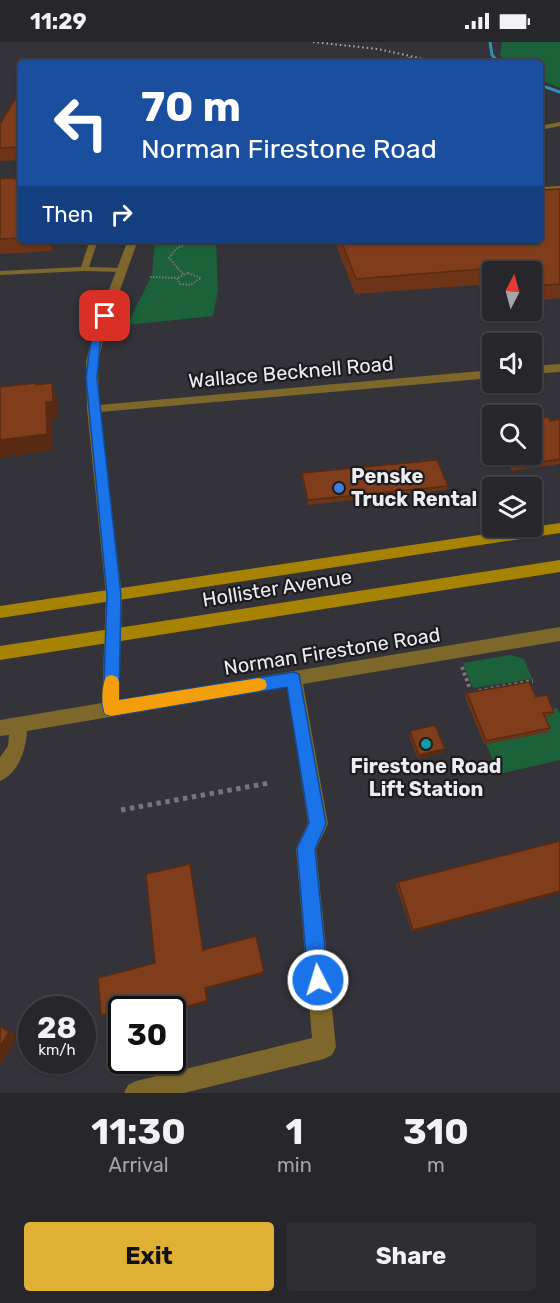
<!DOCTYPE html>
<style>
:root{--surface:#27262b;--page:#2f2e33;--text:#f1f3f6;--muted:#a4a5a9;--line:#434347;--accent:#e0b034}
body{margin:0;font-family:Rubik,sans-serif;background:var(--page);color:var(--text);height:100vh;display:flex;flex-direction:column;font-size:22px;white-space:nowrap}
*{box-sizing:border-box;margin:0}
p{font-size:20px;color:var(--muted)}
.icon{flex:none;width:33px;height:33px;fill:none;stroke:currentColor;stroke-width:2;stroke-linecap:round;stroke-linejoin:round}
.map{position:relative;height:1051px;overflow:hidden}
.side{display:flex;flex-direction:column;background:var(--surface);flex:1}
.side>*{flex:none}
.hud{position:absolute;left:18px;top:18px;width:525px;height:183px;border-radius:6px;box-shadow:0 2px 4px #0004,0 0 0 2px var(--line);background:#1a4fa0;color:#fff;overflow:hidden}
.needle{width:39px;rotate:6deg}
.buttons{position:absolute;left:482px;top:219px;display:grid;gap:12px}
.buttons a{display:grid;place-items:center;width:60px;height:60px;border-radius:6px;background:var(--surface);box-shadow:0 2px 4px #0004,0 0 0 2px var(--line);font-size:30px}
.speed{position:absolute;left:18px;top:954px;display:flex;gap:12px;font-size:30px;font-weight:700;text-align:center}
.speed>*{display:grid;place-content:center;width:78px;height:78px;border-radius:50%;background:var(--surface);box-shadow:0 2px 4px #0004,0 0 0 2px var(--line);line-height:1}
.speed small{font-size:15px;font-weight:400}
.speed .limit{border:3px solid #111;border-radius:9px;background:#fff;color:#111}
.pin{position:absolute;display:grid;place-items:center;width:51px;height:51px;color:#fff;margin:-26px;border-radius:12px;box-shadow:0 3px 9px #0006}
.me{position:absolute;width:66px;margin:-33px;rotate:355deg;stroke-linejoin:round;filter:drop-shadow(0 0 4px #0008)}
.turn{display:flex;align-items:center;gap:21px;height:126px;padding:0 24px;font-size:27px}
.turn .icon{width:78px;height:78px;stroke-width:2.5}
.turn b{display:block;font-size:42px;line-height:51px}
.then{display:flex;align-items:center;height:57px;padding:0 24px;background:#0003;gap:12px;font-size:22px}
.eta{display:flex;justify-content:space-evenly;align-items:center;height:102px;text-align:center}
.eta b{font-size:36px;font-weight:700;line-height:42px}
.action{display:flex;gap:12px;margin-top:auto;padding:12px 24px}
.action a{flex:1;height:69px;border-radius:6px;background:var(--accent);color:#111;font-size:24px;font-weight:700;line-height:69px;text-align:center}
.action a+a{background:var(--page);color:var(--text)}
.status{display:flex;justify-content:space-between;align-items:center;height:42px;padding:0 30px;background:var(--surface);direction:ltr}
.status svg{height:16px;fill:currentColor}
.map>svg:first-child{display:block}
.green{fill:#1b623a}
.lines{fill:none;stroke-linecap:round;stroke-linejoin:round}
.stream{stroke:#358db5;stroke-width:3}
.path-far2{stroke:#76757a;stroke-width:2;stroke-dasharray:1.5 1.5;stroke-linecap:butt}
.path-far1{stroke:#76757a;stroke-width:4;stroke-dasharray:3 3;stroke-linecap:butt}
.path{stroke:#76757a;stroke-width:5;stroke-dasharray:4.5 4.5;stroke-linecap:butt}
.service{fill:#7e672a;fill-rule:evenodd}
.minor{fill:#7e672a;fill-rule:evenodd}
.secondary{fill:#a78303;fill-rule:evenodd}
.rail{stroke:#adacb1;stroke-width:2;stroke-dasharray:1.5 3;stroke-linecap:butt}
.wall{fill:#6d3417}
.shaded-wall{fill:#592b13}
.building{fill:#7f3d1b;stroke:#592b13;stroke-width:1.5}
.route{fill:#1a73e8;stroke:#114b97;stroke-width:1.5}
.slow{fill:#f59e0b}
.shop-dot{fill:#3f7fe0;stroke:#1c1b1e;stroke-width:2}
.culture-dot{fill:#0f9aa8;stroke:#1c1b1e;stroke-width:2}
.labels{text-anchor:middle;stroke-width:4.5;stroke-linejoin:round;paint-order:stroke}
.street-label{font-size:20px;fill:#edecf0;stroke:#1c1b1e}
.poi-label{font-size:20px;font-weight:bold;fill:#edecf0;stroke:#1c1b1e;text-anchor:start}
</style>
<div class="status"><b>11:29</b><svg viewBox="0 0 49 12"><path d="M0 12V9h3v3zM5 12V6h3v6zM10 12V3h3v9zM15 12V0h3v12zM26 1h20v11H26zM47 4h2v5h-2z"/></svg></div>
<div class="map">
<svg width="560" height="1051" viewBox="0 0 560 1051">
<rect width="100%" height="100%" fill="#343339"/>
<!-- green -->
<g class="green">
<path d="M502,0H560V46L540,38V21L507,20L500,13Z"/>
<path d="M155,198H216L218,248L213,274L127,283L152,233Z"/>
<path d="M510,613L524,617L532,637L473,646L463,621Z"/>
<path d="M557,666L560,672V718L499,732L486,702L547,690L541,675L548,667Z"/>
</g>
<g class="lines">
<!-- stream -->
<g class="stream">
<path d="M490,0L492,13L499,21"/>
<path d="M540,43L560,50"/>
</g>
<!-- path-far2 -->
<g class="path-far2">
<path d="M188,231L201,236L190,243L180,242L177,236Z"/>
<path d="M183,232L169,216L176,207L193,198"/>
<path d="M150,235L177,236"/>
</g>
<!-- path-far1 -->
<g class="path-far1">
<path d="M462,625L470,647"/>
<path d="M479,649L533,639"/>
</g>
<!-- path -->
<path class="path" d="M121,768L269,741"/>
<!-- service -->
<g class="service">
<path d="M408,15H412L415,21H409Z"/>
<path d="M90,198H98L89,225L122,226H125V230L84,229L0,233V229L81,225Z"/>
</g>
<!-- minor -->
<g class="minor">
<path d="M560,80V84L540,88V84Z"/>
<path d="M560,144V150L540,151V145Z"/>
<path d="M128,198H138L106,287L98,320L99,363L492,328V336L100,370L122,553L119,658L560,585V599L303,642L328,782L316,807L336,1005L332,1013L324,1017L184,1051H124L128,1043L136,1039L312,996L296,806L308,781L287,645L27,689C26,707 19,731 0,739V715L8,704L9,693L0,694V678L102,661L106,553L87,367L86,320L94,287Z"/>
<path d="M560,322V330L531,332V324Z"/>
</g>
<!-- secondary -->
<g class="secondary">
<path d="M560,481V491L0,576V564Z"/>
<path d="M560,518V530L0,618V604Z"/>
</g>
<!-- rail -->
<path class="rail" d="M313,0L378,7L442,21"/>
</g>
<!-- wall -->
<g class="wall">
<path d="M21,47V118L0,119V82Z"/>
<path d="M0,137L21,140V198H55L52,209L0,212Z"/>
<path d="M560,147V256L531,259V230H492V256L487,257L478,243L355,252L334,198H540L541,148Z"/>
<path d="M560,377V422L512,429L503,412H531L550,379Z"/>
<path d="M492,382V394L488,388L490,383Z"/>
<path d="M302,431L448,444L446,448L308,463L302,436Z"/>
<path d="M467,651L536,655L554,670L551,674L545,675L550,686L548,690L484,702L465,655Z"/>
<path d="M410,689L445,707L443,711L418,717L409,693Z"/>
<path d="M560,799V851L412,890L396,843L398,840Z"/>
</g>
<!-- shaded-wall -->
<g class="shaded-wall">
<path d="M49,198H55L52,209Z"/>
<path d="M52,341L57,358L58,376L51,377L53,408L0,416V398L46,360Z"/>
<path d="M445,707L443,711L418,717L419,713Z"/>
<path d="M560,849V851L412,890L413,888Z"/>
<path d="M264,930V932L206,947L207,961L172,970V968L205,946Z"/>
<path d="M164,956L165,958L129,968H122V970L103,974L101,973Z"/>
<path d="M0,983L18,994L0,1024Z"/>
</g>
<!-- building -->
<g class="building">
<path d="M38,18H66L64,21H36Z"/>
<path d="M21,47V104L20,105L0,106V82Z"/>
<path d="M8,136L18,137L21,140V196L0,197V137Z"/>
<path d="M540,147L541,148L560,147V242L531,244V230H492V241H490L482,227L356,237L341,198H540Z"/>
<path d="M36,341V343L52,341L53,360H46L47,392L0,398V345Z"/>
<path d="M548,375L550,379L560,377V417L514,424L507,412H531V378Z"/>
<path d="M437,418L448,444L308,458L302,431Z"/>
<path d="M529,640L536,655L547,653L554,670L543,671L550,686L486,699L467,651Z"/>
<path d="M435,683L445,707L419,713L410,689Z"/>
<path d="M560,799V849L413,888L398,840Z"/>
<path d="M190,822L203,908L256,894L264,930L205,946L207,959L172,968H165L164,956L101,973L98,936L155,921L146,832Z"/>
<path d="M0,984L9,990L0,1005Z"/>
</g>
<!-- route -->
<path class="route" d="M105,271L110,274L100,303L97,336L121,553L119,658L294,630L299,632L326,782L315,807L328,938L325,945L318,948L311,945L308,938L297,806L309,781L287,645L111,674L105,672L103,667L107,553L86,336C88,321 91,278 105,271Z"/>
<!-- slow -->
<path class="slow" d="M111,633L117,635L119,640V658L259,636L265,638L267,643L265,647L259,649L111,674L105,672C101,662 102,644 106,635Z"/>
<!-- markers -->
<circle class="shop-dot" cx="339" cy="446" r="6"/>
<circle class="culture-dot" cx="426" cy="702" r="6"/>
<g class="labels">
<!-- street labels -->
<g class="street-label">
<text transform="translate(291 330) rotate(-5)" y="7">Wallace Becknell Road</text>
<text transform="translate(277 546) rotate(-9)" y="7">Hollister Avenue</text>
<text transform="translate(332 609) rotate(-9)" y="7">Norman Firestone Road</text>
</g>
<!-- poi labels -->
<g class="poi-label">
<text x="351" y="441">Penske<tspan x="351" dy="23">Truck Rental</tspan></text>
<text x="426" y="731" text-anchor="middle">Firestone Road<tspan x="426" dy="23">Lift Station</tspan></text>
</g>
</g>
</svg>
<div class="buttons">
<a><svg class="needle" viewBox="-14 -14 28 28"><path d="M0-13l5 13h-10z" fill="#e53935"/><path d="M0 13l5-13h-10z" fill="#a4a5a9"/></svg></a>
<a><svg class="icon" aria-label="sound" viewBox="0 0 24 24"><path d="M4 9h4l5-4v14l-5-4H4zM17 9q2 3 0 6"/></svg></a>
<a><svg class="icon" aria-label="search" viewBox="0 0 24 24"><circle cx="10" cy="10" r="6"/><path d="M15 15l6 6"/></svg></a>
<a><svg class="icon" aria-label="layers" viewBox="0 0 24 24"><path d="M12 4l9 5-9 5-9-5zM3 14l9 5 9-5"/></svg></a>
</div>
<div class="speed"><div>28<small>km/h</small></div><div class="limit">30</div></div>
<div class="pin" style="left:105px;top:274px;background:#d93025"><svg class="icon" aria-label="arrive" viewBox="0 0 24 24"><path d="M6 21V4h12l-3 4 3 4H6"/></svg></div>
<svg class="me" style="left:318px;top:938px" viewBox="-20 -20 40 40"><circle r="17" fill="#1a73e8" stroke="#fff" stroke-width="3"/><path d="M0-11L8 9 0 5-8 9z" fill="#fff"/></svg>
<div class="hud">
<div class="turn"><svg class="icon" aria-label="left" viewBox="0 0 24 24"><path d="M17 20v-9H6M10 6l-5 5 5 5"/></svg><div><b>70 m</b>Norman Firestone Road</div></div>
<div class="then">Then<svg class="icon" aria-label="right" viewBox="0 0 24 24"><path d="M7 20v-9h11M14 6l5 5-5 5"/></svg></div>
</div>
</div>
<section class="side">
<div class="eta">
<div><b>11:30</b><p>Arrival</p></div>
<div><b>1</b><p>min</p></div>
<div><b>310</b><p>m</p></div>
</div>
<div class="action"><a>Exit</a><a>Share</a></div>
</section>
